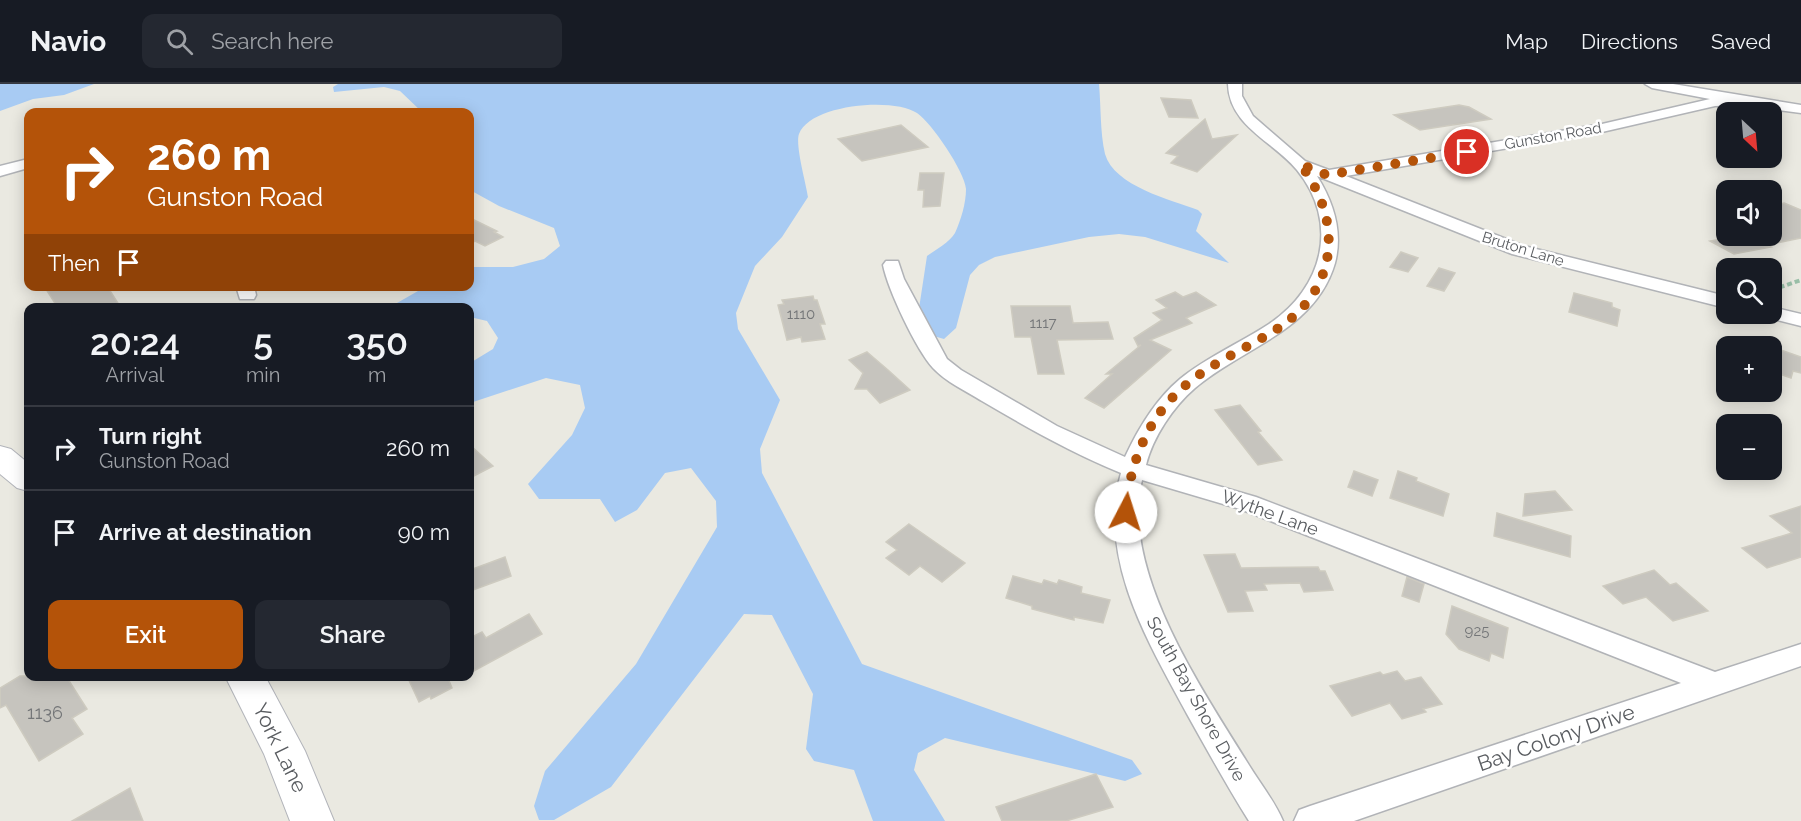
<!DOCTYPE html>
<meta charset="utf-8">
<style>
:root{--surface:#171b24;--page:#242831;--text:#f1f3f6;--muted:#9ea1a6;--line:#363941;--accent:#b45309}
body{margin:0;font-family:Raleway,sans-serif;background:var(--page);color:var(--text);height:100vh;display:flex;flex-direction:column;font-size:22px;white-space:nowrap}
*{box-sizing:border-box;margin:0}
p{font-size:20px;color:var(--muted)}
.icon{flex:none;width:33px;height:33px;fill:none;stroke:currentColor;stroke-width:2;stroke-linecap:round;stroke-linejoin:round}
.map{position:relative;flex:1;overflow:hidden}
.drawer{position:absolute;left:24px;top:219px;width:450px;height:378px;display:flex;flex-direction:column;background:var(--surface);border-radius:12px;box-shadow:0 3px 15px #0003}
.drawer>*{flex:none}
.hud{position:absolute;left:24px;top:24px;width:450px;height:183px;border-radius:12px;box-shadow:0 3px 15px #0003;background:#b45309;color:#fff;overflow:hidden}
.needle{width:39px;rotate:154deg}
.controls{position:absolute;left:1716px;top:18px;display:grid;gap:12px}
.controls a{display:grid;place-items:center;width:66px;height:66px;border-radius:12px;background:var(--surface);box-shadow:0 3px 15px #0003;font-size:30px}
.pin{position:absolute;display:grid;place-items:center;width:51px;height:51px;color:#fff;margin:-26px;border:3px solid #fff;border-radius:50%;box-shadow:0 2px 6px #0007}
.me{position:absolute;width:66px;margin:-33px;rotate:5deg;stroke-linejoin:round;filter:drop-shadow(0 0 4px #0008)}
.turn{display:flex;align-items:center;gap:21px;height:126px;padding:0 24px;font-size:27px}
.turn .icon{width:78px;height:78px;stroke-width:2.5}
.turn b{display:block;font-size:42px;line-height:51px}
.then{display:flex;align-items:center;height:57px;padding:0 24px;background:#0003;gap:12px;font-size:22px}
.eta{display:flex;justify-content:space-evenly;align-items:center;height:102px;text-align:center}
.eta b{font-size:36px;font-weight:600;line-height:42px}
.action{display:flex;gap:12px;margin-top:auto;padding:12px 24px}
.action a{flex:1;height:69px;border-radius:12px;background:var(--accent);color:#fff;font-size:24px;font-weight:600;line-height:69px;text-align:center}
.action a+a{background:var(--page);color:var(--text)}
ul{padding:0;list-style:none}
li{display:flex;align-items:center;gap:18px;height:84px;padding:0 24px;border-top:2px solid var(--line)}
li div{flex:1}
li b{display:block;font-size:22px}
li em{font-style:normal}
header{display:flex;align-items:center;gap:36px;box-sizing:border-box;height:84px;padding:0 30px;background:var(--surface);border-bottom:2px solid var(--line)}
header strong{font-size:28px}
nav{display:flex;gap:33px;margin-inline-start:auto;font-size:21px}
.search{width:420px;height:54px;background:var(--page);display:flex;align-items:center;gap:15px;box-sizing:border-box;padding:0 21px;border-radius:12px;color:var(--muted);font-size:22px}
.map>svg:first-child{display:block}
.water{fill:#a8cbf3}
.building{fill:#c6c4be;stroke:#cecbc0;stroke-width:1.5}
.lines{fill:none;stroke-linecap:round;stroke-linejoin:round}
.street-casing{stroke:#b1b3b7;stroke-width:3}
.secondary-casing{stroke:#b2b4ba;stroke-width:2}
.path{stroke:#9abfa8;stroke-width:4;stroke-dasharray:5 3;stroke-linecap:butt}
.street{fill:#fff;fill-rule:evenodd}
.secondary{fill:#fff;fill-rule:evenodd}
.route{stroke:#b45309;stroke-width:10;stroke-dasharray:0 18}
.labels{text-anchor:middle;stroke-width:5;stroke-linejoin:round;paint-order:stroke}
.far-street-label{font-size:15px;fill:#595c60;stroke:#fff}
.number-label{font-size:15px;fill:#747678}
.street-label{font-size:18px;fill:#595c60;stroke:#fff}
.near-number-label{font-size:18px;fill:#747678}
.near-street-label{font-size:21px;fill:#595c60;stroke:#fff}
</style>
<header>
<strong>Navio</strong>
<div class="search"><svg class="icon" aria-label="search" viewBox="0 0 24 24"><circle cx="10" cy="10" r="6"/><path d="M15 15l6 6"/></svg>Search here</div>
<nav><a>Map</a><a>Directions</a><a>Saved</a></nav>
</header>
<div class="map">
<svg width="1801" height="737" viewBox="0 0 1801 737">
<rect width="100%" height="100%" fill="#eae9e1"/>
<!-- water -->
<g class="water">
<path d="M0,0H94L64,11L33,15L0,27Z"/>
<path d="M338,0H1099C1101,22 1100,48 1105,70C1114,102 1171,116 1198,126L1202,130L1196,147L1229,179L1145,153L1119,150L1089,153L995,173L979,181L970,191L956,244L944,255L930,251L918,231L927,172C935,166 950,158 955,149C961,136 966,119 966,105C965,88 931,38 917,29C894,13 810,20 799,50C795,61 806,99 808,113L782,153L755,182L736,229L738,245L780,316L760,365L762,389L862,580L1132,676L1142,690L1125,697L945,654L918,669L914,686L945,737H873L854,686L814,677L806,665L813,610L772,531L744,530L611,703L554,736H539L534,722L545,687L636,580L717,443L716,417L691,384L665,389L637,426L615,438L600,415H539L528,400L572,351L585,324L580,301L546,294L470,319V279L493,265L498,254L487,237L470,233V224L390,223L425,203L470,202V183H513L544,175L560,162L554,144L499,122L470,106V28H422L400,7L384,3L334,8L333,3Z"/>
</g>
<!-- building -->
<g class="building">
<path d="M1161,14L1191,16L1198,34L1169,33Z"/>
<path d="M1459,21L1469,23L1491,35L1420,46L1394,31Z"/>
<path d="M1205,35L1212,55L1237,51L1197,88L1171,79L1178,72L1166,69Z"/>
<path d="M901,41L928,63L862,77L838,55Z"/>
<path d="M920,89H944L940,122L923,123L924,106H918Z"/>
<path d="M1784,119L1801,126V154L1772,160V122Z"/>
<path d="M470,134L497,147L494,148L503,153L485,162L475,157L470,160Z"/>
<path d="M1737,152H1748L1771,163L1734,170L1710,157Z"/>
<path d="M1401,168L1418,174L1408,188L1390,183Z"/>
<path d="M1439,184L1455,189L1444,207L1427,202Z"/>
<path d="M44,202H107L121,224H58Z"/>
<path d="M1175,208L1183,213L1196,208L1216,221L1186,234L1192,239L1150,256L1171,266L1104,324L1085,314L1112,290H1106L1141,261L1138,262L1134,254L1162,236L1153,229L1167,224L1156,216Z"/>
<path d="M1574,209L1612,219V223L1620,226L1617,242L1569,228Z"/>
<path d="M813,212L814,216H817L825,240H820L825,255L802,258L801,253L787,256L778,221L784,220L782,216Z"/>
<path d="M1011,222H1070L1073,239L1108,238L1113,255L1057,256L1064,290H1038L1031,253H1015Z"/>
<path d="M1772,263L1801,273V289L1793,287L1791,294L1774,288L1775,285L1772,284Z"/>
<path d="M867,268L888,286L910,306L880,319L867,305H855L863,289L849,276Z"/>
<path d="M1240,321L1261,347L1258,348L1282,376L1258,381L1215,326Z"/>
<path d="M470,361L493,382L470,394Z"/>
<path d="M1354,387L1378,396L1372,412L1348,403Z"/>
<path d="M1398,387L1417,394L1416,397L1449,410L1443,432L1390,414Z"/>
<path d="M1555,407L1572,426L1523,432L1525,410Z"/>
<path d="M1801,422V473L1767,484L1742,464L1792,449L1770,432Z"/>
<path d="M1497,429L1571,452L1570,473L1494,452Z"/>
<path d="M909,440L965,479L942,498L920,482L909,491L886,474L897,466L886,458Z"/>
<path d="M1235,470L1241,484L1318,483L1320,487H1325L1333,506L1304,508L1300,499L1264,500L1267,506L1245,507L1253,527L1228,528L1204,471Z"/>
<path d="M505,473L511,492L473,506L470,486Z"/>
<path d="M1654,486L1670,501L1676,499L1708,527L1673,537L1646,513L1623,520L1603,502Z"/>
<path d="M1013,492L1042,500L1044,496L1057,500L1059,496L1082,503L1081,509L1110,516L1103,539L1074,533V536L1032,525V522L1006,514Z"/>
<path d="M1407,493L1424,500L1419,518L1402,512Z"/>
<path d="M1452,522L1508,544L1503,574L1491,569L1489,577L1459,565L1446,550Z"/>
<path d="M529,530L542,550L470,589V554L482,548L486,554Z"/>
<path d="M1397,587L1405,597L1421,593L1442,620L1423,625L1426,628L1402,635L1390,619L1352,632L1330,602L1380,588L1383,591Z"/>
<path d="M20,592H66L87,625L72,634L83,650L39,677L6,621L0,624V604Z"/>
<path d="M407,592H447L452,604L431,615L430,612L419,618Z"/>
<path d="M1096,690L1113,723L1066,737H1002L996,723Z"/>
<path d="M130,704L143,737H72Z"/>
</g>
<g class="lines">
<defs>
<g id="street">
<path d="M1228,0H1242V12L1253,32L1305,77L1329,86L1602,40L1710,15L1652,4L1645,0H1673L1801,21V29L1742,21L1715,22L1602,48L1346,92L1524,162L1726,212V224L1512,170L1317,92C1334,119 1343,148 1335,179C1315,247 1243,263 1195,304C1173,323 1153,353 1146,381L1256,413L1715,588L1801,560V582L1354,737H1294L1299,726L1310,722L1681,599L1240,425L1142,396C1120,486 1202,605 1247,678C1259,698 1274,716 1283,737H1249C1227,702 1207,666 1187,630C1148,558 1097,474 1121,389C1072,369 1028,344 982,317C966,307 946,298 933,284C916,265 888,206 883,181L886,177H898L904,195L947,275L961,286L1057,342L1125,373C1138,345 1156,315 1180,295C1207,273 1240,259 1269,240C1323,204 1340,139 1297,86C1273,57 1229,42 1228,0Z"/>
<path d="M28,75V84L0,92V82Z"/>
<path d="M236,202H254L256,211L254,215H240Z"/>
<path d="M1772,223L1801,230V242L1765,233L1763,230H1772Z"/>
</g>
<g id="secondary">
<path d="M0,362L11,365L28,379V407L17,404L0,390Z"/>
<path d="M225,592H265L305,667L334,737H290L264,670Z"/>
</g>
</defs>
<!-- street casing -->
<use href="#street" class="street-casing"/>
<!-- secondary casing -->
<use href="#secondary" class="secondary-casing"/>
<!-- path -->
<path class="path" d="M1772,206L1801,196"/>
<!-- street -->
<use href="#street" class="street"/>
<!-- secondary -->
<use href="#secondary" class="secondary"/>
</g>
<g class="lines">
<!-- route -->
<path class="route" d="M1126,428C1129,380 1148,332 1187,300C1215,277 1250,263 1280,243C1340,202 1342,134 1300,80L1327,91L1467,68"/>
</g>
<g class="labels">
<!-- far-street labels -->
<g class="far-street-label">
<text transform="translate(1553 52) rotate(-10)" y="5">Gunston Road</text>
<text transform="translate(1523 165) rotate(17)" y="5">Bruton Lane</text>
</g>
<!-- number labels -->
<g class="number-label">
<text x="801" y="235">1110</text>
<text x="1043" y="244">1117</text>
<text x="1477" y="552">925</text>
</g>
<!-- street labels -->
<g class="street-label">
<text transform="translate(1270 429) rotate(20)" y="6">Wythe Lane</text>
<text transform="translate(1196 615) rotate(61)" y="6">South Bay Shore Drive</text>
</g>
<!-- near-number labels -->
<g class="near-number-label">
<text x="45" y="635">1136</text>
</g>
<!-- near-street labels -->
<g class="near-street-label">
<text transform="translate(1556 654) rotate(-19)" y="7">Bay Colony Drive</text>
<text transform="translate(280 664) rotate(64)" y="7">York Lane</text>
</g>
</g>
</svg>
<div class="controls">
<a><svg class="needle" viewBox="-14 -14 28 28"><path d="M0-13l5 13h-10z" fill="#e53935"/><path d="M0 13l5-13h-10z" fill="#9ea1a6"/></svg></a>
<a><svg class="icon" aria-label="sound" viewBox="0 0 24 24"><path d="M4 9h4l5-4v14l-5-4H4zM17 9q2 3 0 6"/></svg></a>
<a><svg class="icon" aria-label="search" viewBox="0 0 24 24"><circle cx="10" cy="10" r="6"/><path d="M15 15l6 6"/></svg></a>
<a>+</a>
<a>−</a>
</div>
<div class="pin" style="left:1467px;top:68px;background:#d93025"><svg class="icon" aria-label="arrive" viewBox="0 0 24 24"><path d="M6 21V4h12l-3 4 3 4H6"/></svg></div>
<svg class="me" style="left:1126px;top:428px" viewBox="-20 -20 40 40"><circle r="19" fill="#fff"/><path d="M0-13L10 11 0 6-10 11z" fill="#b45309"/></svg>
<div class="hud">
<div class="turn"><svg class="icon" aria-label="right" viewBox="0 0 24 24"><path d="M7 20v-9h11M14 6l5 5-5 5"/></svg><div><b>260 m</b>Gunston Road</div></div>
<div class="then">Then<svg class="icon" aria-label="arrive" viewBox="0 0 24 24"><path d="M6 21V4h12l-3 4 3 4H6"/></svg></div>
</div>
<section class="drawer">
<div class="eta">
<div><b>20:24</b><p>Arrival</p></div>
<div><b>5</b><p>min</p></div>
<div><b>350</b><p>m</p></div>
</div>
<ul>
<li><svg class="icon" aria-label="right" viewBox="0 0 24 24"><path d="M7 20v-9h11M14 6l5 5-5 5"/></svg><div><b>Turn right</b><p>Gunston Road</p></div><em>260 m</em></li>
<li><svg class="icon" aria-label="arrive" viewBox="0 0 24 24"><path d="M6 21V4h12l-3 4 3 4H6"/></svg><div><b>Arrive at destination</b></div><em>90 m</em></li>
</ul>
<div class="action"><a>Exit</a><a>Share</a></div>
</section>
</div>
